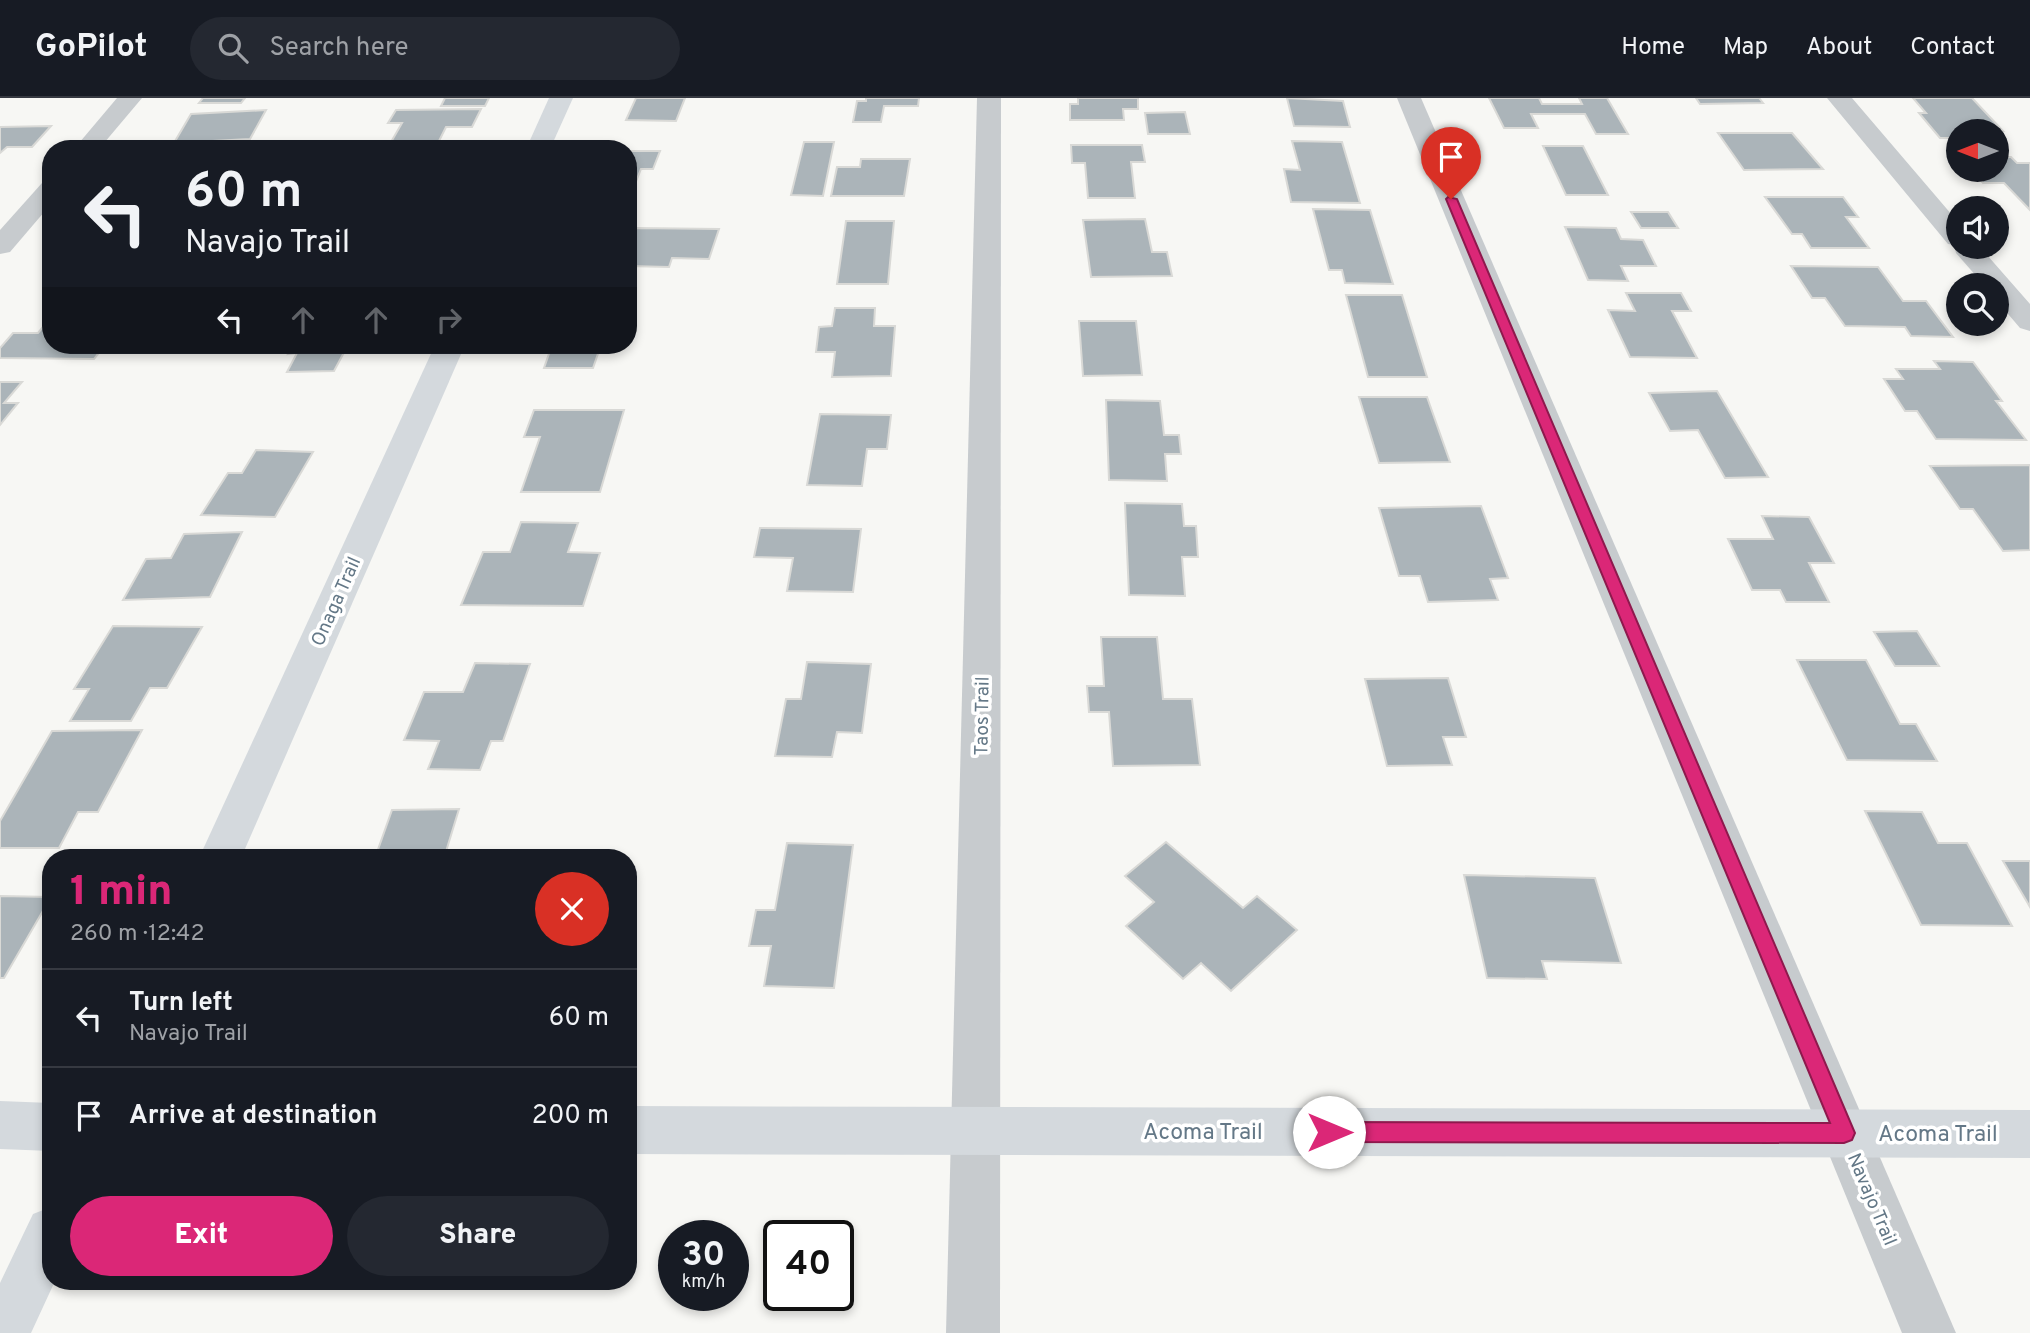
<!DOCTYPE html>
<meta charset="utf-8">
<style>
:root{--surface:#171b24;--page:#242831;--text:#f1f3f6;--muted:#9ea1a6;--line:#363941;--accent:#db2777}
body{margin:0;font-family:Overpass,sans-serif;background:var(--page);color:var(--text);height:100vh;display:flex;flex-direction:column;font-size:26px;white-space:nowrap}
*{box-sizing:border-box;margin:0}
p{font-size:23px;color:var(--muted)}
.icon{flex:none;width:38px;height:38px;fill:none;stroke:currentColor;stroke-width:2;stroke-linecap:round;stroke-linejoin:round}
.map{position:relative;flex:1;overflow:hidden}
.panel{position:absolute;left:42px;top:751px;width:595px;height:441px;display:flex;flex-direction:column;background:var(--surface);border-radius:28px;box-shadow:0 4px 10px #0003}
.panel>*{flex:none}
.hud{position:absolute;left:42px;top:42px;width:595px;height:214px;border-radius:28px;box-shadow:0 4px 10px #0003;background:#171b24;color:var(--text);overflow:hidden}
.needle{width:46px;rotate:270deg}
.tools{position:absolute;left:1946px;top:21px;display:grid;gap:14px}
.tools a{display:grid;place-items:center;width:63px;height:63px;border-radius:50%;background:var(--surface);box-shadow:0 4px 10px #0003;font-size:35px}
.speed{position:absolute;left:658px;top:1122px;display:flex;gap:14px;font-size:35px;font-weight:700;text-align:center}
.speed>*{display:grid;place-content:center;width:91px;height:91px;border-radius:50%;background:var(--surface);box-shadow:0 4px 10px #0003;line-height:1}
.speed small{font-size:18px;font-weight:400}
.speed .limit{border:4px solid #111;border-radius:10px;background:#fff;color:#111}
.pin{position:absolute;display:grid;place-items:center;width:60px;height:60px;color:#fff;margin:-72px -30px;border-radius:50% 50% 50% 0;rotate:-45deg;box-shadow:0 0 7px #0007}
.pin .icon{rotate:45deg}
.me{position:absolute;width:77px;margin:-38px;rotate:90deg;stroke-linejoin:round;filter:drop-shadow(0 0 5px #0008)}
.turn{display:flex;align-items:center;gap:24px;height:147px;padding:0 28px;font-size:32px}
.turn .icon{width:91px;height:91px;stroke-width:2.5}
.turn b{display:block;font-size:49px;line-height:60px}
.lanes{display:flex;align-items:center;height:66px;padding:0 28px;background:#0003;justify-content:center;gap:35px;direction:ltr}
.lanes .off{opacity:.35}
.round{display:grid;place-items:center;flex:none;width:74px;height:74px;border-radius:37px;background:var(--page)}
.head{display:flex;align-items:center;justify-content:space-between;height:119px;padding:0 28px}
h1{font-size:42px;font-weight:800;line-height:52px;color:var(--accent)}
.cta{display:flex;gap:14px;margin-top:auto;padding:14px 28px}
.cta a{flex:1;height:80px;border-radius:42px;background:var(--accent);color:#fff;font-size:28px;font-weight:800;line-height:80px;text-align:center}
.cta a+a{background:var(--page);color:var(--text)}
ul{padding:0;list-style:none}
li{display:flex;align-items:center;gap:21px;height:98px;padding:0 28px;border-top:2px solid var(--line)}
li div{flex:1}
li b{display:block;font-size:26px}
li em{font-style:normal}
header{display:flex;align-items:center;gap:42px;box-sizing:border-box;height:98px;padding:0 35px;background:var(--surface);border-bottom:2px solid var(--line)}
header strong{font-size:33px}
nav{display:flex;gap:38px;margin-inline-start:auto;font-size:24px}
.search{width:490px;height:63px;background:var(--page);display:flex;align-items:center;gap:18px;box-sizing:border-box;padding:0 24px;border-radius:38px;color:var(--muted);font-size:26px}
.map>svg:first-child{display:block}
.building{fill:#abb4b9;stroke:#d9d9d6;stroke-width:2}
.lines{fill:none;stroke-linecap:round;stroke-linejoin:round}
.street{fill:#c7cbce;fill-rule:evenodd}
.secondary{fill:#d4d9dd;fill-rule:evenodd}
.route{fill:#db2777;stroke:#8e194d;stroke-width:2}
.labels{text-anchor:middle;stroke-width:7;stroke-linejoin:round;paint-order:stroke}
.street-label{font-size:19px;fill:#647887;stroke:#fff}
.near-street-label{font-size:23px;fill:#647887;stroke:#fff}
</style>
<header>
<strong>GoPilot</strong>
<div class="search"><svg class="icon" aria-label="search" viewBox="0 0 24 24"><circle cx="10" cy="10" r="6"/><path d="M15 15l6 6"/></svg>Search here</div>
<nav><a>Home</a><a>Map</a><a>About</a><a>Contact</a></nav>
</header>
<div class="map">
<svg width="2030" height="1235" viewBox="0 0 2030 1235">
<rect width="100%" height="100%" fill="#f7f7f4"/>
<!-- building -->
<g class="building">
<path d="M203,0H245L241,5H199Z"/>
<path d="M445,0H489L485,8H441Z"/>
<path d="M636,0H685L676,23L626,22Z"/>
<path d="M866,0H919L918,8H884L881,24H853L857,3H866Z"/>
<path d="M1078,0H1138V11H1123L1124,22H1070V6H1078Z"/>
<path d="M1287,0L1343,3L1350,29L1294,28Z"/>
<path d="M1489,0H1539L1542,6H1582L1579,0H1607L1628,36H1596L1585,16H1531L1538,30H1504Z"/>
<path d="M1696,0H1759L1763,5L1700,6Z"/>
<path d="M1913,0H1972L2003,33H1958V40H1940L1919,15H1926Z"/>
<path d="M481,11L472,29H446L435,51H387L402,25H388L396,12Z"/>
<path d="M266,12L250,41L174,45L191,16Z"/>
<path d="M1185,14L1190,36H1148L1145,15Z"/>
<path d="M51,28L32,49H7L0,55V29Z"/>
<path d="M1718,35H1792L1823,71L1744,72Z"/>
<path d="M1292,43L1342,44L1360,105L1291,104L1284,71L1300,72Z"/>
<path d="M804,44H834L823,98L791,97Z"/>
<path d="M1071,47H1142L1145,64H1131L1135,100H1088L1085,65H1072Z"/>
<path d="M1543,48H1583L1608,97H1566Z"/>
<path d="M628,53H660L653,71H641L635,86H628Z"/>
<path d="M1997,59H2011L2017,65H2030V112L2004,85H1983L1971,72H1997Z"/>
<path d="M861,61H910L904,98H831L837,69H860Z"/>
<path d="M1765,99H1843L1858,119H1846L1869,150H1811L1802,136H1792Z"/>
<path d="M1313,111L1370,112L1393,186L1345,185L1342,172H1329Z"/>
<path d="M1631,114H1668L1678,130H1641Z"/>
<path d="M1145,121L1152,154H1167L1172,178L1091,179L1083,122Z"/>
<path d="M846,123H894L888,186H837Z"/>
<path d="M1565,129L1616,130L1621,141L1643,142L1656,168H1621L1628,183L1588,182Z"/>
<path d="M635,130L719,131L709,161L672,160L669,169L628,168V140H631Z"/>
<path d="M1791,168L1878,169L1903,203H1926L1953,239L1911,238L1905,229L1845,228L1825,200H1812Z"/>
<path d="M1626,195H1681L1691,213H1672L1697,260L1630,259L1608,212L1635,213Z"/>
<path d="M1346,197H1402L1427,279H1368Z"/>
<path d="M835,210H875L874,228H895L891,278L832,279L835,254H816L819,229L832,228Z"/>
<path d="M51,219V247H105L94,261L0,260V250L13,235H38Z"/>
<path d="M1079,223H1136L1142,277L1083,278Z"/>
<path d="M293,247H348L334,273L287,274L297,255L288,256Z"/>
<path d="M552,247H601L593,270H544Z"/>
<path d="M1934,263L1973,264L2002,303H1996L2026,342L1936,341L1917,313H1905L1884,281H1903L1896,271H1940Z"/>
<path d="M0,284H22L4,305H18L0,327Z"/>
<path d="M1717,293L1768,379L1725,380L1698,332L1670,333L1649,295Z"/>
<path d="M1359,299H1427L1450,364L1379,365Z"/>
<path d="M1106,302L1160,303L1164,337H1179L1181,356H1165L1167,383L1109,382Z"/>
<path d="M534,312H624L600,394H521L540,339H524Z"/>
<path d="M820,316L891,317L887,351H867L862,388L807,387Z"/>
<path d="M256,352L313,354L275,419L201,417L228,375H242Z"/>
<path d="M2030,367V452L2003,453L1973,411H1960L1930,368Z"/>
<path d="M1125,405L1182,406L1184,428H1196L1198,459H1182L1185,498L1129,497Z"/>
<path d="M1481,408L1508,480L1490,481L1498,502L1428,504L1420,478H1399L1379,410Z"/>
<path d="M1762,418L1809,419L1834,465H1809L1829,504H1786L1780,492H1752L1728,441H1773Z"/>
<path d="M521,424L578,425L568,454L600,455L583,508L461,507L483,454H510Z"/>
<path d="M760,430L861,431L853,494L787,493L793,460L754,459Z"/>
<path d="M242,434L210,499L123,502L146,461L171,460L184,436Z"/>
<path d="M113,528L202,529L167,590H150L131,623H70L89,591H74Z"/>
<path d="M1917,533L1939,568H1895L1874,534Z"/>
<path d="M1101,539H1157L1163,601H1192L1200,667L1113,668L1109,614H1089L1087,588H1104Z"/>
<path d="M1797,562H1866L1900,626H1916L1937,663L1847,662Z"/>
<path d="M807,564L871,566L862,635L837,634L832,659L775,658L786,601H801Z"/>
<path d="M475,565L530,566L503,643H491L480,672L428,671L439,643L404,642L424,594H463Z"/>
<path d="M1448,580L1466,639H1443L1452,667L1387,668L1365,581Z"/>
<path d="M142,632L98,714H78L59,750H0V723L52,633Z"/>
<path d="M459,711L444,760H375L392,712Z"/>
<path d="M1865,713L1922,714L1938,745H1967L2012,828L1921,827Z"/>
<path d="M1166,744L1243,810L1257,798L1297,832L1231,893L1201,865L1183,881L1126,828L1154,804L1125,778Z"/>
<path d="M787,745L853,747L834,890L764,888L771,848H749L756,812H775Z"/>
<path d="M2003,763H2030V809Z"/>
<path d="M1464,777L1595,780L1621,865L1542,863L1547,881L1487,880Z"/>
<path d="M0,798L51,799L4,880H0Z"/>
</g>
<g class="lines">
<!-- street -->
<g class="street">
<path d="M117,0H142L99,51H74Z"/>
<path d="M977,0H1001L1000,1235H946Z"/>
<path d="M1397,0H1421L1956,1235H1902Z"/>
<path d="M1827,0H1852L1958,124V149H1980L2030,206V233L2020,230L1997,203V187H1984L1956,155L1954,147L1948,146Z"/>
<path d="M51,82V106L10,154L0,156V132L42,85Z"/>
</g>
<!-- secondary -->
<g class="secondary">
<path d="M549,0H573L550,51H526Z"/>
<path d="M435,247H465L241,760H199Z"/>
<path d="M0,1003L51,1005V1053L0,1051Z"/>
<path d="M628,1008L2030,1012V1060L628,1056Z"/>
<path d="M51,1109V1183H55L31,1235H0V1185L33,1116Z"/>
</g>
</g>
<!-- route -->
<path class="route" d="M1448,99L1457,101L1855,1035L1852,1042L1844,1045L1329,1044L1322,1041L1319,1034L1322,1027L1329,1024L1830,1025L1446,101Z"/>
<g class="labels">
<!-- street labels -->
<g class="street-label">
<text transform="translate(335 503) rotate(-66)" y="7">Onaga Trail</text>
<text transform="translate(981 618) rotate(-89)" y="7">Taos Trail</text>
<text transform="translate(1873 1101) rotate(67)" y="7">Navajo Trail</text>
</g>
<!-- near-street labels -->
<g class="near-street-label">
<text x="1203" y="1041">Acoma Trail</text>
<text x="1938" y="1043">Acoma Trail</text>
</g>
</g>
</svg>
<div class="tools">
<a><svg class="needle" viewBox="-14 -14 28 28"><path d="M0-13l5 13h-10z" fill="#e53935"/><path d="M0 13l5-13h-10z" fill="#9ea1a6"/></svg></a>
<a><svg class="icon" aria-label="sound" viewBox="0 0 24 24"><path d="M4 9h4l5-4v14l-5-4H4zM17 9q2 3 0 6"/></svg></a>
<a><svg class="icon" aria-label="search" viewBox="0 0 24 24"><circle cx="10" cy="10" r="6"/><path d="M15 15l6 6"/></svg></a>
</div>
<div class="speed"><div>30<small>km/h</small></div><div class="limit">40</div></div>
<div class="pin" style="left:1451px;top:101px;background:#d93025"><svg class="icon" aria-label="arrive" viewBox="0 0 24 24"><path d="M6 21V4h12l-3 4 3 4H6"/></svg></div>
<svg class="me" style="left:1329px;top:1034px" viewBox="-20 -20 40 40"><circle r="19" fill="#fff"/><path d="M0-13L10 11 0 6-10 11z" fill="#db2777"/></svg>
<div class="hud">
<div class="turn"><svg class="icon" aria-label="left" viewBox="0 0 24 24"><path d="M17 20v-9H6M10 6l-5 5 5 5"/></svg><div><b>60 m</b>Navajo Trail</div></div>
<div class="lanes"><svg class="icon" aria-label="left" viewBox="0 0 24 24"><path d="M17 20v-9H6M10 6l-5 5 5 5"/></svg><svg class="icon off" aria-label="ahead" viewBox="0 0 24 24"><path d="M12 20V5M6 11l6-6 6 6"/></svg><svg class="icon off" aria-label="ahead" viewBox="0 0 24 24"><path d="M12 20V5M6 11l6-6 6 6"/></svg><svg class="icon off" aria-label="right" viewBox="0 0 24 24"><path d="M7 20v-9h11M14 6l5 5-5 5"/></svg></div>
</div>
<section class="panel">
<div class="head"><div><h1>1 min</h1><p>260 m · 12:42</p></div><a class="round" style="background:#d93025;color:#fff"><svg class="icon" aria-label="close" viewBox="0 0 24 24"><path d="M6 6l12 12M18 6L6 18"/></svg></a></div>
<ul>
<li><svg class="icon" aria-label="left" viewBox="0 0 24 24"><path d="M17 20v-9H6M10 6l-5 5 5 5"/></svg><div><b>Turn left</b><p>Navajo Trail</p></div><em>60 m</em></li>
<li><svg class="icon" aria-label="arrive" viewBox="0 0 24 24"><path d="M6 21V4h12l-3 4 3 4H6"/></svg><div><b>Arrive at destination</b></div><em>200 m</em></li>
</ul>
<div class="cta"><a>Exit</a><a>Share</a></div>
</section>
</div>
